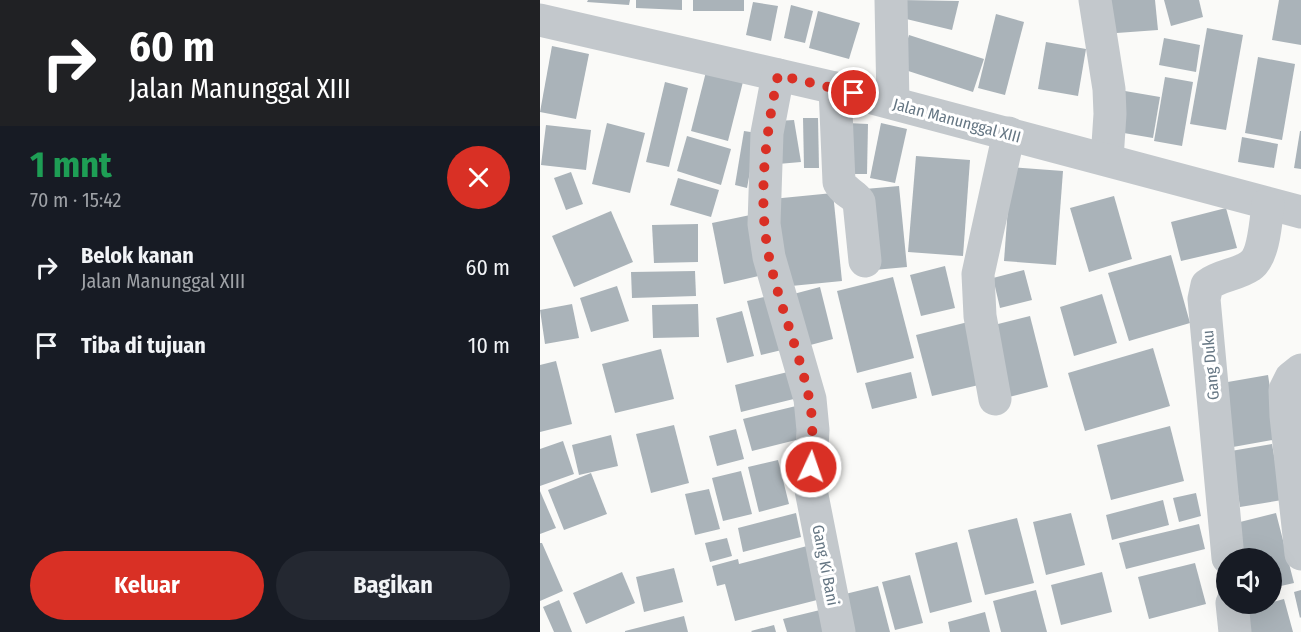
<!DOCTYPE html>
<html lang="id">
<meta charset="utf-8">
<style>
:root{--surface:#171b24;--page:#242831;--text:#f1f3f6;--muted:#9ea1a6;--accent:#d93025}
body{margin:0;font-family:"Fira Sans Condensed",sans-serif;background:var(--page);color:var(--text);height:100vh;display:flex;flex-direction:column;font-size:22px;white-space:nowrap}
*{box-sizing:border-box;margin:0}
p{font-size:20px;color:var(--muted)}
.icon{flex:none;width:33px;height:33px;fill:none;stroke:currentColor;stroke-width:2;stroke-linecap:round;stroke-linejoin:round}
.map{position:relative;flex:1;overflow:hidden}
.drawer{display:flex;flex-direction:column;background:var(--surface);width:540px}
.drawer>*{flex:none}
.hud{background:#202124;color:#fff;overflow:hidden}
.buttons{position:absolute;left:676px;top:548px;display:grid;gap:12px}
.buttons a{display:grid;place-items:center;width:66px;height:66px;border-radius:50%;background:var(--surface);box-shadow:0 6px 24px #0002;font-size:30px}
.pin{position:absolute;display:grid;place-items:center;width:51px;height:51px;color:#fff;margin:-26px;border:3px solid #fff;border-radius:50%;box-shadow:0 2px 6px #0007}
.me{position:absolute;width:66px;margin:-33px;rotate:3deg;stroke-linejoin:round;filter:drop-shadow(0 0 4px #0008)}
.turn{display:flex;align-items:center;gap:21px;height:126px;padding:0 30px;font-size:27px}
.turn .icon{width:78px;height:78px;stroke-width:2.5}
.turn b{display:block;font-size:42px;line-height:51px}
.round{display:grid;place-items:center;flex:none;width:63px;height:63px;border-radius:32px;background:var(--page)}
.head{display:flex;align-items:center;justify-content:space-between;height:102px;padding:0 30px}
h1{font-size:36px;font-weight:700;line-height:45px;color:#1e9e55}
.primary-button{display:flex;gap:12px;margin-top:auto;padding:12px 30px}
.primary-button a{flex:1;height:69px;border-radius:36px;background:var(--accent);color:#fff;font-size:24px;font-weight:700;line-height:69px;text-align:center}
.primary-button a+a{background:var(--page);color:var(--text)}
ul{padding:0;list-style:none}
li{display:flex;align-items:center;gap:18px;height:78px;padding:0 30px}
li div{flex:1}
li b{display:block;font-size:22px}
li em{font-style:normal}
main{display:flex;flex:1;min-height:0}
.map>svg:first-child{display:block}
.building{fill:#aab3b9}
.lines{fill:none;stroke-linecap:round;stroke-linejoin:round}
.street{stroke:#c3c8cc;stroke-width:33}
.route{stroke:#d93025;stroke-width:10;stroke-dasharray:0 18}
.labels{text-anchor:middle;stroke-width:6;stroke-linejoin:round;paint-order:stroke}
.street-label{font-size:16px;fill:#657683;stroke:#fff}
</style>
<main>
<section class="drawer">
<div class="hud">
<div class="turn"><svg class="icon" aria-label="right" viewBox="0 0 24 24"><path d="M7 20v-9h11M14 6l5 5-5 5"/></svg><div><b>60 m</b>Jalan Manunggal XIII</div></div>
</div>
<div class="head"><div><h1>1 mnt</h1><p>70 m · 15:42</p></div><a class="round" style="background:#d93025;color:#fff"><svg class="icon" aria-label="close" viewBox="0 0 24 24"><path d="M6 6l12 12M18 6L6 18"/></svg></a></div>
<ul>
<li><svg class="icon" aria-label="right" viewBox="0 0 24 24"><path d="M7 20v-9h11M14 6l5 5-5 5"/></svg><div><b>Belok kanan</b><p>Jalan Manunggal XIII</p></div><em>60 m</em></li>
<li><svg class="icon" aria-label="arrive" viewBox="0 0 24 24"><path d="M6 21V4h12l-3 4 3 4H6"/></svg><div><b>Tiba di tujuan</b></div><em>10 m</em></li>
</ul>
<div class="primary-button"><a>Keluar</a><a>Bagikan</a></div>
</section>
<div class="map">
<svg width="761" height="632" viewBox="0 0 761 632">
<rect width="100%" height="100%" fill="#fafaf8"/>
<!-- building -->
<g class="building">
<path d="M48,0H90L89,5L47,2Z"/>
<path d="M96,0H142V10L96,8Z"/>
<rect x="153" y="0" width="51" height="11"/>
<path d="M362,0L419,1L412,30L358,17Z"/>
<path d="M560,0H615L618,30L563,34Z"/>
<path d="M624,0H659L663,17L631,26Z"/>
<path d="M739,0H761V45L732,40Z"/>
<path d="M213,2L238,6L231,41L206,35Z"/>
<path d="M251,5L273,11L265,43L244,38Z"/>
<path d="M278,11L320,23L309,59L269,48Z"/>
<path d="M456,14L484,22L465,95L438,88Z"/>
<path d="M667,28L703,35L686,130L650,124Z"/>
<path d="M369,35L444,59L433,92L359,68Z"/>
<path d="M624,38L660,45L656,72L619,65Z"/>
<path d="M506,42L546,49L538,96L498,89Z"/>
<path d="M12,46L49,54L36,119L0,112Z"/>
<path d="M718,57L755,64L742,140L705,133Z"/>
<path d="M168,64L205,74L188,141L151,131Z"/>
<path d="M625,77L653,82L642,146L614,141Z"/>
<path d="M125,82L148,88L129,167L106,162Z"/>
<path d="M585,91L620,97L613,138L578,132Z"/>
<path d="M263,118H278L279,168H264Z"/>
<path d="M254,120L261,162L238,164L236,121Z"/>
<path d="M67,123L105,133L90,193L52,184Z"/>
<path d="M307,123L328,124L327,174H305Z"/>
<path d="M341,123L367,129L355,183L330,178Z"/>
<path d="M6,125L51,130L46,170L1,165Z"/>
<path d="M204,131L217,133L207,188L195,185Z"/>
<path d="M760,131H761V169L754,168Z"/>
<path d="M147,136L191,149L181,185L137,171Z"/>
<path d="M702,137L738,144L734,168L698,162Z"/>
<path d="M376,156L430,160L423,256L368,252Z"/>
<path d="M471,167L523,171L516,265L464,261Z"/>
<path d="M31,172L43,204L26,210L14,178Z"/>
<path d="M138,178L179,190L171,217L130,205Z"/>
<path d="M359,186L367,267L334,270L325,189Z"/>
<path d="M293,193L302,281L241,287L232,199Z"/>
<path d="M574,196L592,259L549,272L530,208Z"/>
<path d="M686,208L697,248L641,261L631,222Z"/>
<path d="M71,211L93,262L34,287L12,236Z"/>
<path d="M215,214L227,274L184,284L172,223Z"/>
<path d="M158,224V262L114,263L112,225Z"/>
<path d="M631,255L650,323L589,341L568,273Z"/>
<path d="M405,266L415,308L381,316L370,275Z"/>
<path d="M484,270L492,300L460,308L453,278Z"/>
<path d="M155,271L156,296L92,298L91,272Z"/>
<path d="M353,277L374,358L317,373L297,291Z"/>
<path d="M77,286L89,321L51,332L40,298Z"/>
<path d="M280,287L293,339L259,348L246,296Z"/>
<path d="M237,294L250,348L221,355L207,301Z"/>
<path d="M562,294L577,343L534,356L520,307Z"/>
<path d="M32,304L39,338L5,344L0,310Z"/>
<path d="M158,304L159,337L113,338L112,305Z"/>
<path d="M202,311L214,356L187,363L176,318Z"/>
<path d="M490,316L508,387L465,398L446,327Z"/>
<path d="M428,322L443,384L392,396L376,335Z"/>
<path d="M613,348L630,406L545,431L528,373Z"/>
<path d="M121,349L134,399L75,413L62,364Z"/>
<path d="M16,361L32,424L0,432V365Z"/>
<path d="M256,370L262,397L201,412L195,385Z"/>
<path d="M371,372L377,398L332,409L325,383Z"/>
<path d="M728,375L738,439L693,447L682,383Z"/>
<path d="M256,406L264,438L212,451L203,419Z"/>
<path d="M134,425L149,483L111,493L96,434Z"/>
<path d="M630,426L644,481L571,500L557,445Z"/>
<path d="M196,429L204,459L177,466L169,436Z"/>
<path d="M71,435L78,466L39,475L32,445Z"/>
<path d="M23,441L34,474L0,486V449Z"/>
<path d="M732,444L742,500L700,507L691,451Z"/>
<path d="M238,460L249,504L219,512L208,467Z"/>
<path d="M201,471L212,514L183,521L172,478Z"/>
<path d="M51,473L67,514L24,530L8,490Z"/>
<path d="M169,489L180,529L155,535L145,494Z"/>
<path d="M0,491L16,528L0,534Z"/>
<path d="M656,493L661,516L639,522L633,498Z"/>
<path d="M623,500L629,525L572,540L566,515Z"/>
<path d="M256,513L261,537L203,552L198,528Z"/>
<path d="M531,513L545,565L506,575L493,522Z"/>
<path d="M736,513L754,583L732,588V558H705L696,523Z"/>
<path d="M477,518L494,583L445,595L428,530Z"/>
<path d="M659,524L665,549L586,569L579,543Z"/>
<path d="M187,538L192,556L170,562L165,543Z"/>
<path d="M417,542L432,602L390,613L375,553Z"/>
<path d="M0,543H2L23,591L0,601Z"/>
<path d="M267,546L281,599L195,621L185,584L177,586L172,566L198,559L199,564Z"/>
<path d="M655,563L666,604L609,619L598,577Z"/>
<path d="M134,568L143,602L104,612L96,577Z"/>
<path d="M82,572L95,603L46,624L33,593Z"/>
<path d="M562,572L572,612L521,625L511,585Z"/>
<path d="M370,575L383,623L355,630L342,582Z"/>
<path d="M338,586L350,632H307L297,596Z"/>
<path d="M496,590L507,632H461L453,601Z"/>
<path d="M761,590V617L760,618L754,592Z"/>
<path d="M744,599L753,632H704L699,611Z"/>
<path d="M19,600L32,632H14L3,607Z"/>
<path d="M280,610L286,632H247L243,619Z"/>
<path d="M445,612L450,632H410L408,622Z"/>
<path d="M144,616L148,632H85V631Z"/>
<path d="M234,625L236,632H212L211,631Z"/>
</g>
<g class="lines">
<!-- street -->
<g class="street">
<path d="M351,0L353,103"/>
<path d="M555,0L569,89L570,114L567,159"/>
<path d="M0,20L295,88L761,212"/>
<path d="M238,75L227,133L224,224L229,257L270,399L273,430L270,485L299,632"/>
<path d="M295,88L299,182C304,192 314,194 319,202L325,261"/>
<path d="M761,370L751,378L745,390L746,416L761,554"/>
<path d="M455,399L440,316L438,274L469,133"/>
<path d="M688,558L664,299L667,285C680,275 697,275 710,266C724,257 726,220 728,204"/>
<path d="M692,603L695,632"/>
</g>
</g>
<g class="lines">
<!-- route -->
<path class="route" d="M271,467C272,444 274,421 269,398C259,350 239,305 229,257C217,196 226,134 238,75L314,93"/>
</g>
<g class="labels">
<!-- street labels -->
<g class="street-label">
<text transform="translate(417 120) rotate(15)" y="6">Jalan Manunggal XIII</text>
<text transform="translate(670 365) rotate(-95)" y="6">Gang Duku</text>
<text transform="translate(286 565) rotate(79)" y="6">Gang Ki Bani</text>
</g>
</g>
</svg>
<div class="buttons">
<a><svg class="icon" aria-label="sound" viewBox="0 0 24 24"><path d="M4 9h4l5-4v14l-5-4H4zM17 9q2 3 0 6"/></svg></a>
</div>
<div class="pin" style="left:314px;top:93px;background:#d93025"><svg class="icon" aria-label="arrive" viewBox="0 0 24 24"><path d="M6 21V4h12l-3 4 3 4H6"/></svg></div>
<svg class="me" style="left:271px;top:467px" viewBox="-20 -20 40 40"><circle r="17" fill="#d93025" stroke="#fff" stroke-width="3"/><path d="M0-11L8 9 0 5-8 9z" fill="#fff"/></svg>
</div>
</main>
